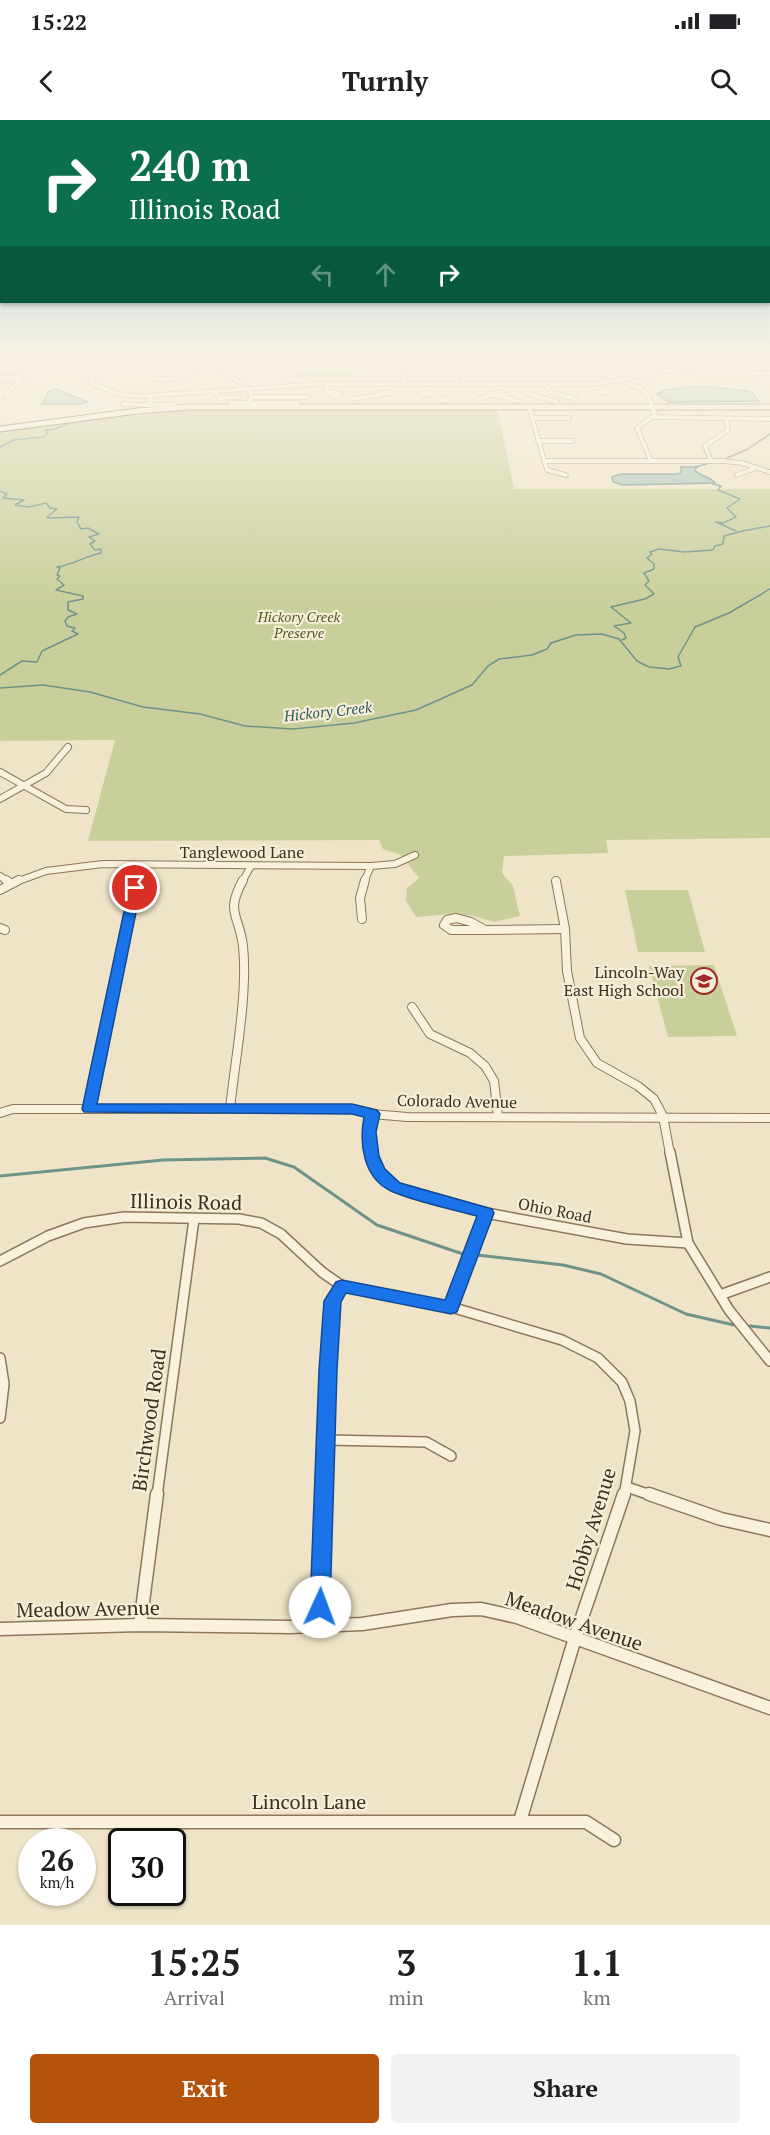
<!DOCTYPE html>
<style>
:root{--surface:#fff;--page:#f2f2f2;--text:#202124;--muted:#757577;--accent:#b45309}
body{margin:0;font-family:"PT Serif",serif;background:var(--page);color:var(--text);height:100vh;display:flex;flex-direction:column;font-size:22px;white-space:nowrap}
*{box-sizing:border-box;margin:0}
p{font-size:20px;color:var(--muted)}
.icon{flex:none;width:33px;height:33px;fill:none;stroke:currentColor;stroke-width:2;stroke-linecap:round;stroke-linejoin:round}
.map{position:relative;height:1805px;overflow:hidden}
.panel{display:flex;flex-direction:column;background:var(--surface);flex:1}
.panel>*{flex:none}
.top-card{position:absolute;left:0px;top:0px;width:771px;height:183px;box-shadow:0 2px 4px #0004;background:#0b6e4f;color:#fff;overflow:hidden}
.speed{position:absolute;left:18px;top:1708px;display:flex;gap:12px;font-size:30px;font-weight:700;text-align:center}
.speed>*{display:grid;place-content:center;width:78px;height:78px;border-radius:50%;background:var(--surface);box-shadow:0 2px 4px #0004;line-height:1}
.speed small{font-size:15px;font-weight:400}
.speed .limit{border:3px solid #111;border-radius:9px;background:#fff;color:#111}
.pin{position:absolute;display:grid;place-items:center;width:51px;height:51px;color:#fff;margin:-26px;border:3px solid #fff;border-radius:50%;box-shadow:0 2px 6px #0007}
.me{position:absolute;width:66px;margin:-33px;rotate:2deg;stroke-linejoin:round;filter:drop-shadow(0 0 4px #0008)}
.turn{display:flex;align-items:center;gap:21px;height:126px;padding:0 30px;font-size:27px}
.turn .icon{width:78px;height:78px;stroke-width:2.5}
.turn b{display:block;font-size:42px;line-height:51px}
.lanes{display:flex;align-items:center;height:57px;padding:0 30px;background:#0003;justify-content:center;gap:30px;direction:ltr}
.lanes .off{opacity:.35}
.eta{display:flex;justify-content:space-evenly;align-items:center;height:102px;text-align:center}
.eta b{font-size:36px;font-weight:700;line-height:42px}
.action{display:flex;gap:12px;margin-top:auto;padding:12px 30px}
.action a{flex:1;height:69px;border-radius:6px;background:var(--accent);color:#fff;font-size:24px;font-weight:700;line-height:69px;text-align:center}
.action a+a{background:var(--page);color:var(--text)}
.status{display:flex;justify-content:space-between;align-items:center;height:42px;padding:0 30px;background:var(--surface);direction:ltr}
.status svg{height:16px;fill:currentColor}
header{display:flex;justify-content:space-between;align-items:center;height:78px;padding:0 30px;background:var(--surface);font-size:27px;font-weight:700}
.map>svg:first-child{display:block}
.green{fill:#c9cf9b}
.water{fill:#a9c4bc;stroke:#6f938a;stroke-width:1.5}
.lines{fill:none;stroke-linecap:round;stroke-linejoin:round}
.stream-far1{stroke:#6f938a;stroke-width:1.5}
.stream{stroke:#6f938a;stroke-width:3}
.street-far4-casing{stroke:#8d765c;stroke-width:5}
.street-far3-casing{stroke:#8d765c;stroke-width:8}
.street-far2-casing{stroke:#8d765c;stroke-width:10}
.street-far1-casing{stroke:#8d765c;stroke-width:12}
.street-casing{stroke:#8d765c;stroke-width:15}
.secondary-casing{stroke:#6f573f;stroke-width:7}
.street-far4{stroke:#faf1dc;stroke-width:4}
.street-far3{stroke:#faf1dc;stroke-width:6}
.street-far2{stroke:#faf1dc;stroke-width:8}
.street-far1{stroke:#faf1dc;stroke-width:9}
.street{stroke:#faf1dc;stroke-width:12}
.secondary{stroke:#faf1dc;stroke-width:5}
.route{fill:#1a73e8;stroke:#114b97;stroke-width:1.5}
.labels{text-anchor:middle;stroke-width:4.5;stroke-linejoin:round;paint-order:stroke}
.far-park-label{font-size:14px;font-style:italic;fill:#4d5a26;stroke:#f7eed8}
.far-water-label{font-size:15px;font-style:italic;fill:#2f5d5a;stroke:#f7eed8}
.street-label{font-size:16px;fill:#3d2e20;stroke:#f7eed8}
.poi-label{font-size:16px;fill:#3d2e20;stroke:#f7eed8;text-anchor:end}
.near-street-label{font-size:20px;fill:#3d2e20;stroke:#f7eed8}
</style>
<div class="status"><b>15:22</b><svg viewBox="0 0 49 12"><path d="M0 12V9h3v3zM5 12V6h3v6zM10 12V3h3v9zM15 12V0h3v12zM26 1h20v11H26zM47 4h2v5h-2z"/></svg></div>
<header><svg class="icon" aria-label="back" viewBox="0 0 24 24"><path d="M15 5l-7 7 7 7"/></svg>Turnly<svg class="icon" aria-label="search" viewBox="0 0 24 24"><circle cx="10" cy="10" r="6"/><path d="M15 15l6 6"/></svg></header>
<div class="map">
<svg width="770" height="1805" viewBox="0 0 770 1805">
<rect width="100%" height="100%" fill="#f0e4c8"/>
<!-- green -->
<g class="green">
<path d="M298,235H424L426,236L410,239L400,246H319Z"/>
<path d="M297,251H354L353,258L296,259Z"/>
<path d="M497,288L514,369H770V718L606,720L608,733L504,736L502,753L513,766L520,796L494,802L474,796L450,794L416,797L406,781L407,768L419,758L401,735L383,729L379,720L88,721L115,620L0,621V310L164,290Z"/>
<path d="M625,770H688L705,832H638Z"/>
<path d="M714,845L737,916L668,917L649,846Z"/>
</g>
<!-- water -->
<g class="water">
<path d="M687,267H712L747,271L753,273L757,280L760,281L669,282L657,274L663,272L660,271Z"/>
<path d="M55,269L88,282L80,284H42L49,271Z"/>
<path d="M681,347H697L695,350C700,357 710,356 715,363L622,365L613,362L612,357L621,354H677L681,353Z"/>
</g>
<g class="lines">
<!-- stream-far1 -->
<g class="stream-far1">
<path d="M0,327L14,320L44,317L48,312L45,310L55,309L69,303"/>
<path d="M727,338L746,330L770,314"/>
<path d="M695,347L707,344"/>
<path d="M713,364L721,366L718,370L740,379L727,388L736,397L723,403L716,402L736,411"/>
<path d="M0,371L7,374L3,378L24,380L15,385L29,387L46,383L50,388L57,389L47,397L49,398L79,397L77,402L81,409L88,408L99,414L89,417L95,421L90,424L95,430L101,429V433C85,436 73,445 57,447L60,448L57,455L60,456L57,459L64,465L56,470L83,476V479L68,482V490L77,494L68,497L65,501L67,506L75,508L72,511L78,514L42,531L37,542L22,541L0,555"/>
<path d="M742,411L770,406"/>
<path d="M622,520L626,518L624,513L614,506L631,503L611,487L645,479L654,474L645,465L649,461L644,453L654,449V444L647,438L652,434L650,432L659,429L684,432L713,430L715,426L723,424L724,416L743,411"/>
<path d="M0,568L43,565L90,572L143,587L200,594L245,606L293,609L354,603L416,590L472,565L488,546L499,539L532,535L547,529L551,523L576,515L602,514L619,519L637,541L649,547L669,549L681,546L678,537L695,507L729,493L770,469"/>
</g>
<!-- stream -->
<g class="stream">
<path d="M0,1056L163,1040L265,1038L294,1047L377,1105L463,1134"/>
<path d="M477,1135L563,1145L601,1154L686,1194L734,1205"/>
<path d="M750,1206L770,1208"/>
</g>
<defs>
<g id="street-far4">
<path d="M169,235C198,244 230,249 251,273L249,287"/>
<path d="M197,235L105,252L93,256L90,263L122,275L143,276L318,264H595L672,250L678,246L672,235"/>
<path d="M459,235L464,264"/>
<path d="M558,235L642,269L648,275L655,295L637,308L651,341"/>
<path d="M0,237H34"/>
<path d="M754,237L757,242L765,245"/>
<path d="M710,239L716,244H734"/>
<path d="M527,248H516L569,247L610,240L618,242L607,241"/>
<path d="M672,250L717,256L770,253"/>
<path d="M0,258H21"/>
<path d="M169,258L156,259L166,260L208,249"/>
<path d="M327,264L326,271L341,274L335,276L328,273"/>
<path d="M404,264L403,245C416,235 433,235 449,235"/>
<path d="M546,264L551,272L575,279"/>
<path d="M604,270L609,273L597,272Z"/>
<path d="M214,272L220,278L240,277"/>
<path d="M387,272L390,274L378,273Z"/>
<path d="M424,272L433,274H420Z"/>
<path d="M497,272L504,274L497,276L490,274Z"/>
<path d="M525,273L557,282"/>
<path d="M501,276L517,281"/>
<path d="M5,277L21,258L35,235"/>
<path d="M251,277H308"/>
<path d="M444,278L448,280H440Z"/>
<path d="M351,279L380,275"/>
<path d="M477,279L493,275"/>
<path d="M230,283H298"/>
<path d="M123,284L149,285L151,276"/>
<path d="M149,285L174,284"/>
<path d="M529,287L547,350L566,355"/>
<path d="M653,297L770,299"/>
<path d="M532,298H569"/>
<path d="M538,321H572"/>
<path d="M544,341H722L742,343L770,352"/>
<path d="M711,341L705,326L728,310L726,299"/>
<path d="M737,355L756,348"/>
</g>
<g id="street-far3">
<path d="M0,652L66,689L86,690"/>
<path d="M0,679L46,653L68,627"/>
<path d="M0,756L8,762"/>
<path d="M16,762L46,751L103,744L371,746L395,744L415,735"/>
<path d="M136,762L139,746"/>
<path d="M242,762L251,746"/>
<path d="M364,762L371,746"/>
</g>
<g id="street-far2">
<path d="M6,760L10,763"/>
<path d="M556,761L565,809L567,851L580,918L597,943L638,966L654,979L663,996L670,1034"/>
<path d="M0,770L19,760"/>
<path d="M456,798L471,802L485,810H451L444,805L447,800Z"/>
<path d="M362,799L360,778L365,760"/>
<path d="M0,808L5,810"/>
<path d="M485,810L565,809"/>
<path d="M412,887L430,914L470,933L485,946L494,961L498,996"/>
<path d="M89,989L136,760"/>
<path d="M230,989C235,940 248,874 243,826C239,794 225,793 243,760"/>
<path d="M0,993L13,989H352L372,994L407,997L770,998"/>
<path d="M371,1034L369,1012L372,994"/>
</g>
<g id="street-far1">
<path d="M371,1032L379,1052L395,1067L486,1093L627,1119L688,1123"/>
<path d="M670,1032L688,1123L729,1190L770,1241"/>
<path d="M0,1141L48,1116L84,1103L124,1097L239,1099L261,1103L281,1114L322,1152L342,1166L451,1187L562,1220L598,1238L622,1262L630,1281L635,1311L624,1376"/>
<path d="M720,1175L770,1157"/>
<path d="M451,1187L486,1093"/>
<path d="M0,1238L4,1264L0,1298"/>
<path d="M326,1320L426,1322L451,1336"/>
<path d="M627,1367L653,1376"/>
<path d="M157,1376L194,1099"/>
<path d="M324,1376L333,1181L342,1166"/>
</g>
<g id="street">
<path d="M649,1374L721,1399L770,1410"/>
<path d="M322,1504L320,1487L324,1374"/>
<path d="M140,1505L157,1374"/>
<path d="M0,1509L140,1505L290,1507L362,1504L452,1490L481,1489L517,1497L770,1588"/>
<path d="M520,1701L575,1518L624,1374"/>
<path d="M0,1702H586L614,1720"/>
</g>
<path id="secondary" d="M0,309L137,291L189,287H770"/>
</defs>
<!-- street-far4 casing -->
<use href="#street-far4" class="street-far4-casing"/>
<!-- street-far3 casing -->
<use href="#street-far3" class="street-far3-casing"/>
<!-- street-far2 casing -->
<use href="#street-far2" class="street-far2-casing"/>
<!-- street-far1 casing -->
<use href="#street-far1" class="street-far1-casing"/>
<!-- street casing -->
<use href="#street" class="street-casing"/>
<!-- secondary casing -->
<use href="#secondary" class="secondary-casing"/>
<!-- street-far4 -->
<use href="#street-far4" class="street-far4"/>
<!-- street-far3 -->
<use href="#street-far3" class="street-far3"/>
<!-- street-far2 -->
<use href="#street-far2" class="street-far2"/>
<!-- street-far1 -->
<use href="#street-far1" class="street-far1"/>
<!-- street -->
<use href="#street" class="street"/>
<!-- secondary -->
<use href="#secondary" class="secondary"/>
</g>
<!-- sky -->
<linearGradient id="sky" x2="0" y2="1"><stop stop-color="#8fbad6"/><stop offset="0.48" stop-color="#f8f3e6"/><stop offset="1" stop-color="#f8f3e6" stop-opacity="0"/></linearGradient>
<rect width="770" height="487" fill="url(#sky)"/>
<!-- route -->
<path class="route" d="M135,764L141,768L97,984H352L377,990L380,994L376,1012L379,1036L385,1049L400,1063L492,1089L494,1093L457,1192L451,1194L346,1173L341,1182L337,1250L330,1487L327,1494L320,1496L313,1494L310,1487L319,1250L324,1181L336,1162L342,1160L445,1180L477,1096C452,1089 412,1081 391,1071C363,1058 359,1023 364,997L352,994L84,992L82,989L129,768Z"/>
<!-- icons -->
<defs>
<symbol id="school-ring" viewBox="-11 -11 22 22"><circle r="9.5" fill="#f7eed8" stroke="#9e2a2b" stroke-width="1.5"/><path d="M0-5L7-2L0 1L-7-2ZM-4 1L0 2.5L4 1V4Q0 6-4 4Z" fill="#9e2a2b"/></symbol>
</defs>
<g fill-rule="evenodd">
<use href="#school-ring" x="689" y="846" width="30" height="30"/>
</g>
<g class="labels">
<!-- far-park labels -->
<g class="far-park-label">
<text x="299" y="502">Hickory Creek<tspan x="299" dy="16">Preserve</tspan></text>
</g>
<!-- far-water labels -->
<g class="far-water-label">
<text transform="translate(328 592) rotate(-6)" y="5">Hickory Creek</text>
</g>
<!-- street labels -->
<g class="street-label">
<text x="242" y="738">Tanglewood Lane</text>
<text transform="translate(457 981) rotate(1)" y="6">Colorado Avenue</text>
<text transform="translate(555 1090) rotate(11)" y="6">Ohio Road</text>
</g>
<!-- poi labels -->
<g class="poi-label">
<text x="684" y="858">Lincoln-Way<tspan x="684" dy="18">East High School</tspan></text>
</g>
<!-- near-street labels -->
<g class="near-street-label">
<text transform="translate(186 1082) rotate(1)" y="7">Illinois Road</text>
<text transform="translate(149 1300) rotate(-82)" y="7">Birchwood Road</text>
<text transform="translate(591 1409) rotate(-73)" y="7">Hobby Avenue</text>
<text transform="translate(88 1489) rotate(-1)" y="7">Meadow Avenue</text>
<text transform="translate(574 1501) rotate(19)" y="7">Meadow Avenue</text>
<text x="309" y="1689">Lincoln Lane</text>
</g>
</g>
</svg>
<div class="speed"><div>26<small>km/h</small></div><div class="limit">30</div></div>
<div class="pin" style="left:135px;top:768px;background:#d93025"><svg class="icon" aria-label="arrive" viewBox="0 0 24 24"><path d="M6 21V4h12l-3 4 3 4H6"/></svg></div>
<svg class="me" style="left:320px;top:1487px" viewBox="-20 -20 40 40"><circle r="19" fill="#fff"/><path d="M0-13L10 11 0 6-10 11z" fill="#1a73e8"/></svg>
<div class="top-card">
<div class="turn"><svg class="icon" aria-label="right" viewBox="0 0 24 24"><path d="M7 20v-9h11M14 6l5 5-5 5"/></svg><div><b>240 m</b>Illinois Road</div></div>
<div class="lanes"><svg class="icon off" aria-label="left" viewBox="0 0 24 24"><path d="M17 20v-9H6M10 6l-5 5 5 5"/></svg><svg class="icon off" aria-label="ahead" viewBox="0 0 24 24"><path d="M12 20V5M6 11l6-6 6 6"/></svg><svg class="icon" aria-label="right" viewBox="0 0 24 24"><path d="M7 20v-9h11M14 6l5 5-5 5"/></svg></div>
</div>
</div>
<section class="panel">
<div class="eta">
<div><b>15:25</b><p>Arrival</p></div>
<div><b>3</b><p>min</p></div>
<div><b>1.1</b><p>km</p></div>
</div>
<div class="action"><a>Exit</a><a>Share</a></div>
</section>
